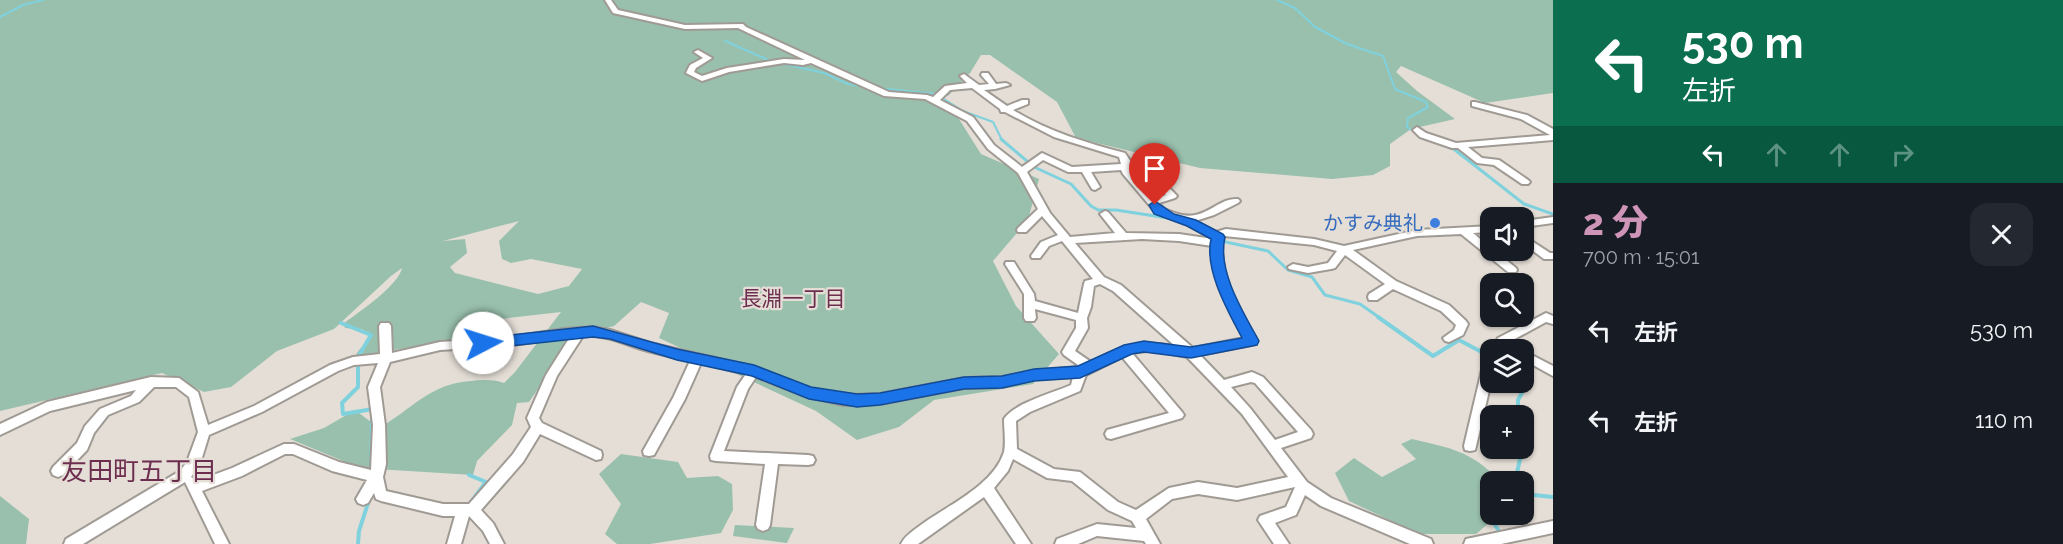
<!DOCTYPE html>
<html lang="ja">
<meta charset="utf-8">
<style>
:root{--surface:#171b24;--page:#242831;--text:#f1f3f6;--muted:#9ea1a6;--accent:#cf95b9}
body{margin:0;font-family:Raleway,"Noto Sans JP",sans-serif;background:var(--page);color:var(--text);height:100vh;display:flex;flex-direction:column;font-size:22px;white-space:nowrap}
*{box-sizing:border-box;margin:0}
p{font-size:20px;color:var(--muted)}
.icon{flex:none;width:33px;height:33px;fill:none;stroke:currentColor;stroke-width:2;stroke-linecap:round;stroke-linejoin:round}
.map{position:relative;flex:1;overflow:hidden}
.details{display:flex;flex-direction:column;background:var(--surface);width:510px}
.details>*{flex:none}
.banner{background:#0b6e4f;color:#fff;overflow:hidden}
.tools{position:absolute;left:1480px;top:207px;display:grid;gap:12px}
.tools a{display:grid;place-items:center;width:54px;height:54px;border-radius:12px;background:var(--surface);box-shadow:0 2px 4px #0004;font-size:30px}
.pin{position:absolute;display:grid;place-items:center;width:51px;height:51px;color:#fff;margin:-62px -26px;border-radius:50% 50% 50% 0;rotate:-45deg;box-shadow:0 0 6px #0007}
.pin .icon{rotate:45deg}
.me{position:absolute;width:66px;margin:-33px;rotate:85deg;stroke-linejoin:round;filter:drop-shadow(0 0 4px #0008)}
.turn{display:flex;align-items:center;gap:21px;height:126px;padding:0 30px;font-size:27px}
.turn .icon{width:78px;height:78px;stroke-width:2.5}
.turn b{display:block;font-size:42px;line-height:51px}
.lanes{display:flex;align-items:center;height:57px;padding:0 30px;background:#0003;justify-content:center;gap:30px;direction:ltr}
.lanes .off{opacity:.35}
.round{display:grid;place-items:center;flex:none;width:63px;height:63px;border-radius:18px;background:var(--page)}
.summary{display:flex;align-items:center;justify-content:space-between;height:102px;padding:0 30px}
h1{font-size:36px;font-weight:800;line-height:45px;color:var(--accent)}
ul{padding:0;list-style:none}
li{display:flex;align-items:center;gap:18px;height:90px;padding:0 30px}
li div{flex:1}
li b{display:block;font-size:22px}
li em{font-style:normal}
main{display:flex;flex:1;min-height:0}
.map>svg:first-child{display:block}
.green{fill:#99c0ad;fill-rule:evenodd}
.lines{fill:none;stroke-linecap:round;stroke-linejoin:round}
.stream-far2{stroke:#7fd2dd;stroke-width:2}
.stream-far1{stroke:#7fd2dd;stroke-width:3}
.stream{stroke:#7fd2dd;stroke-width:4}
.minor-casing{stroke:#a09a94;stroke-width:4}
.minor{fill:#fff;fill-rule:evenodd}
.route{fill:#1a73e8;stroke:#114b97;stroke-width:1.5}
.shop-dot{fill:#3f7fe0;stroke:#e4ded6;stroke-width:2}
.labels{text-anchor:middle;stroke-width:4.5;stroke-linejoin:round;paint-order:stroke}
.shop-label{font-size:20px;fill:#366cbe;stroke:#e4ded6;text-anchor:end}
.neighbourhood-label{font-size:21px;fill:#6d2d4f;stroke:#e4ded6}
.near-neighbourhood-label{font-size:26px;fill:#6d2d4f;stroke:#e4ded6}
</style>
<main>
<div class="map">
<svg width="1553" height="544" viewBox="0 0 1553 544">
<rect width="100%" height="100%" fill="#e4ded6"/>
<!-- green -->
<g class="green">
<path d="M0,0H1553V93L1485,103L1401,66L1396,72L1417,91L1455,119L1411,129L1390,144V166L1373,175L1332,179L1200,168L1076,138L1057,102L990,55H981L970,73L949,95L935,100L959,119L981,154L1039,179L1028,220L993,261L1016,306L1059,354L1033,384L934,400L899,427L857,440L816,411L659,338L669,313L641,302L614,326L574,337L529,402L517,403L512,425L477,461L473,475L360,468L290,439L324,428L355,410L379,428C414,408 429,384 471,381C482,380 492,379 504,383L515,372L561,312L483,321L477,339L445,341L355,357C359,347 367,345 371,335L362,329L345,328L344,323C358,313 399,285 402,268L391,276L334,329L277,351L231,387L204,392L162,373L0,411ZM519,221L499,241L502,259L511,263L531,259L582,269L569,286L538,294L455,273L450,267L467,253L465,239L443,241Z"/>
<path d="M1412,439C1451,448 1471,451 1500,481L1491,482V514L1498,515L1476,534H1419L1349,501L1335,473L1354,458L1382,477L1416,459L1401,444Z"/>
<path d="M621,454L678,462L687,478L718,476L732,484L733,510L721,533L650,544H617L605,534L621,504L599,474Z"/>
<path d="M0,496L29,519L26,544H0Z"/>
<path d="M735,525L794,528L787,543L733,536Z"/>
</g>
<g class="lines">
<!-- stream-far2 -->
<g class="stream-far2">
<path d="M1277,0L1295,8L1315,27L1347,44L1383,56L1395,89L1426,102L1428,107L1408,118L1407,127L1418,134"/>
<path d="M0,17L23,5L43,0"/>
<path d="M725,41L773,62"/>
<path d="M779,63L824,73L848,84L871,88"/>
<path d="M877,88L936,94L963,111L993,122L1002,140"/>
</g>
<!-- stream-far1 -->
<g class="stream-far1">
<path d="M1001,139L1034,167L1071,184L1091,206L1098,210H1116L1174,219"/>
<path d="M1444,145L1455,150L1524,204L1553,214"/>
<path d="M1221,241L1268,251L1288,270L1312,277L1325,295L1360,304L1380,318"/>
</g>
<!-- stream -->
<g class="stream">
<path d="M1378,317L1433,356L1459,340L1491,357"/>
<path d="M341,323L371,335L358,357"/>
<path d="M358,366V387L342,403L343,414L373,409"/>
<path d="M1518,416V400L1529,380L1524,375"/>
<path d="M371,472L372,419"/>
<path d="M469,475L486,482L471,502"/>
<path d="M1515,482L1520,459L1519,448"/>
<path d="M1524,494L1553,497"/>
<path d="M1492,514L1493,522L1501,534"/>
<path d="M358,544L359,531L370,497"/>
</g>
<defs>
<g id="minor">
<path d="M605,0H611L618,10L685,25L743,24L746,27L889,92L927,95L933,97L945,86L967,83L960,76L964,74L979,85L989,84L981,75L982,73H988L996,84L1006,83L1010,85L995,89L984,90L1007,106L1022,100H1028V104L1013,110C1047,131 1086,143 1125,153L1131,162V172L1155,198L1166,195L1148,176L1153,173L1156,174L1177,196L1175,198L1159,203C1163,210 1168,211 1175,213C1204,224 1217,197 1238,199L1240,201L1238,203L1214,215L1195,221L1216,232L1226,229L1314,239L1344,246L1417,230L1491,226V232L1473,233L1491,248V250H1494L1516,268L1517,270L1516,272H1508L1461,234L1417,236L1353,250L1396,281L1449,305L1466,321L1468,324L1463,335L1449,342L1445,341L1443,338L1454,330L1456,325L1441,311L1393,289L1377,300H1369L1368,297L1369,294L1385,284L1345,255L1335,268L1331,269L1308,273L1289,269L1288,267L1293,264L1308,267L1328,263L1337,251L1314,245L1224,236C1215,271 1241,311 1257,341L1255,344L1251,345L1200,355L1224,380L1252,372L1263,377L1311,430L1313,434L1311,438L1281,448L1307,482L1331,498L1431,539L1433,544H1410L1321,506L1305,495L1296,515L1275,523L1289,544H1274L1258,520L1260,516L1286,507L1295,487L1237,500L1198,494L1172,499L1146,519L1160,544H1146L1144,541L1097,536L1078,544H1055L1057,539L1097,524L1136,528L1132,521L1108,510L1072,481L1047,478L1013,459L1008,471L994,488L1031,544H1016L984,497L918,544H901C905,535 917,528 925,522C951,504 994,484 1004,452C1006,442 1004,429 1004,419C1014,403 1053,393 1071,385L1073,377L1034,379L1002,387L964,388L880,404L843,405L805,396L756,377L748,389L724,451L808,455L813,456L815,460L813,464L808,465L778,464L770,525L768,529L763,531L758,529L756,525L765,464L716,461L711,460L710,456L737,387L746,374L701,363L685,399L654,455L649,456L644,455L643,451L673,398L690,361C676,357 662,355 648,351C626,345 606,334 583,336L557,376L539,418L542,423L601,451L602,455L601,459L596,460L540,434L523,462L481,510L493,523L504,544H490L483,531L469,516L461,544H447L455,516H443L381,501L376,499L374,493L368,503L363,505L358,503L356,499L367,480L332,471L293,454H285L242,476L202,491L229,544H215L185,482L83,544H64L66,539L180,471L187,462L198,432L189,397L176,387H154L139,402L108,415L94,433L87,450L63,475L58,477L53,475L51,471L53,467L77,443L85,426L100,409L131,396L136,390L50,411L0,435V424L47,402L151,377L179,378L198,392L208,425L254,406L330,365L353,357L380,354L379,326L381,323H389L391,326L392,353L440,342L505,338L564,329L593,327L610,330L650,343L754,367L811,389L843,395L880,394L964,378L1002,377L1034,371L1081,367L1064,355L1062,352L1076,328V320L1035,309L1036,318L1034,321H1026L1024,318V294L1005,264L1006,262H1014L1034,294L1035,301L1078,313L1084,284L1085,281L1093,279L1062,241L1049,246L1040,258H1032L1031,256L1041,242L1058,235L1042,216L1026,232H1018L1017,230L1018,228L1038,209L1018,173L988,149L967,121L925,99L884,96L811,63L803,65L784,63L729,72L702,81L686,73L690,65L703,58L694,52L698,50L712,58L696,68L694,72L702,76L727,68L784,59L805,60L738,28L685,29L613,13ZM972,88L1000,109L1001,112H1005L1054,137L1119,157L1121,164L1072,167L1042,153L1022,167L994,145L973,117L940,100L950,90ZM1043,160L1068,172H1082L1092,189L1095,190L1100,187L1091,172L1121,170L1123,174L1156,213L1188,225L1213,239L1179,234L1126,233L1108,212L1105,211L1100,214L1115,233L1070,237L1050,213L1027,172ZM1142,239L1179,241L1212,246C1210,278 1230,310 1244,338L1193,348L1121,285L1104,277L1075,243ZM1100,284L1113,291L1175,346C1138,339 1124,346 1091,362L1075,351L1088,328L1087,318L1091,307L1094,286ZM570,337L546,375L527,418L531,427L513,454L469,504H443L386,491L383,477L386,464L385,425L380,387L390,362L440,350L505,346ZM1154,350L1187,357L1242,414L1288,477L1237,488L1198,482L1169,488L1136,510L1118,502L1080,472L1054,469L1017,449L1016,421L1030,412L1080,391L1086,375L1122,357L1169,413L1107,430L1105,434L1107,438L1111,439L1182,418L1184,415L1182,412L1132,353ZM378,363L368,387L373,425L371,470L339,462L294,444H284L232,468L197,481L191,477L200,464L209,435L262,412L338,371L354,365ZM1251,382L1255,383L1298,432L1275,440L1250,408L1231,387Z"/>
<path d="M1472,102H1475L1527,115L1553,129V140L1468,147L1482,158L1499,160L1528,180L1530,182L1528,184H1522L1494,165L1477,163L1458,148H1452L1420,137L1413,130L1417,127L1426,133L1456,143L1550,135L1521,119L1472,106Z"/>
<path d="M1553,217V223L1524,227V221Z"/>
<path d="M1524,236L1550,253H1553V259H1544L1524,244Z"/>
<path d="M1546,313L1553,316V324L1546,322L1511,341L1520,350C1510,350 1502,350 1496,341L1498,338Z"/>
<path d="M1524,351L1553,366V376L1524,360Z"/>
<path d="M1491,353V382L1476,446L1475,450L1470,451L1465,450L1464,446L1485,357L1487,354Z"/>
<path d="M1553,521V533L1501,544H1464L1466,539L1471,538Z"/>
</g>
</defs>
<!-- minor casing -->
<use href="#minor" class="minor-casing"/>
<!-- minor -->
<use href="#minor" class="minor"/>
</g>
<!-- route -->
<path class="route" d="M1155,201L1174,214L1196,220L1223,234L1225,237C1217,271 1243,312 1259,341L1257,345L1191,358L1144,352L1132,354L1080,378L1034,381L1002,388L964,389L880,405L857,407L809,399L752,376L677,360L610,339L593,337L483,349L478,347L476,343L478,340L483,338L593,326L677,349L754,365L811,387L857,394L880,393L964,377L1002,376L1034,369L1078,366L1124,345L1144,341L1191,347L1242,338C1228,311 1204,270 1211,239L1187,226L1154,214L1149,205Z"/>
<!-- markers -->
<circle class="shop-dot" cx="1435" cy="223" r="6"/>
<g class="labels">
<!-- shop labels -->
<g class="shop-label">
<text x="1423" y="230">かすみ典礼</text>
</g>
<!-- neighbourhood labels -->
<g class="neighbourhood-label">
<text x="793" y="306">長淵一丁目</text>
</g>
<!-- near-neighbourhood labels -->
<g class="near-neighbourhood-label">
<text x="139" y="480">友田町五丁目</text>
</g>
</g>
</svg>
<div class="tools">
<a><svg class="icon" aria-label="sound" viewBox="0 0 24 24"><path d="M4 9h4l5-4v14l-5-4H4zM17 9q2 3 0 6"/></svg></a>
<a><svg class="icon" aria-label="search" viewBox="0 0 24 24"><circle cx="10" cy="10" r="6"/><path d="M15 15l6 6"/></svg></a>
<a><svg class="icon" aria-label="layers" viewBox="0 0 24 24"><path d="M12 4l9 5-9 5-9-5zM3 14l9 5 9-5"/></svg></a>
<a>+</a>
<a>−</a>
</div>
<div class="pin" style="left:1155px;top:205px;background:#d93025"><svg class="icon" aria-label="arrive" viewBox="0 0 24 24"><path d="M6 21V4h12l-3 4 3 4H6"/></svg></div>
<svg class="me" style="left:483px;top:343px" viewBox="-20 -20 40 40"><circle r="19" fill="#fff"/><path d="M0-13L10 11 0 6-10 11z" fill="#1a73e8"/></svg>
</div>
<section class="details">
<div class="banner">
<div class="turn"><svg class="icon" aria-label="left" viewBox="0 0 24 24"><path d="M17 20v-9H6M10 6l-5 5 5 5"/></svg><div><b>530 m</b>左折</div></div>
<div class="lanes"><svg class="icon" aria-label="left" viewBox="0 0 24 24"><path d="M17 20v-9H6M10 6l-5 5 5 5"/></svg><svg class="icon off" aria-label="ahead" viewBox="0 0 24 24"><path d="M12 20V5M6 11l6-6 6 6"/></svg><svg class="icon off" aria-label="ahead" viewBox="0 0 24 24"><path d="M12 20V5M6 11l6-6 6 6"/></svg><svg class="icon off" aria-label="right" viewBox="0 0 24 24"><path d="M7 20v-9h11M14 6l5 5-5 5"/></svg></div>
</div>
<div class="summary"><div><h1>2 分</h1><p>700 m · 15:01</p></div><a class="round"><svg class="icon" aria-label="close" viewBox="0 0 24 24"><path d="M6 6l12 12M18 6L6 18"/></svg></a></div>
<ul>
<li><svg class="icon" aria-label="left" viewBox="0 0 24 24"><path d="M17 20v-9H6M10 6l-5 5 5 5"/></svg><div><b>左折</b></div><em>530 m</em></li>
<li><svg class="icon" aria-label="left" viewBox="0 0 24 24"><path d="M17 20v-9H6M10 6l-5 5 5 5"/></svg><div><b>左折</b></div><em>110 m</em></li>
</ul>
</section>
</main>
